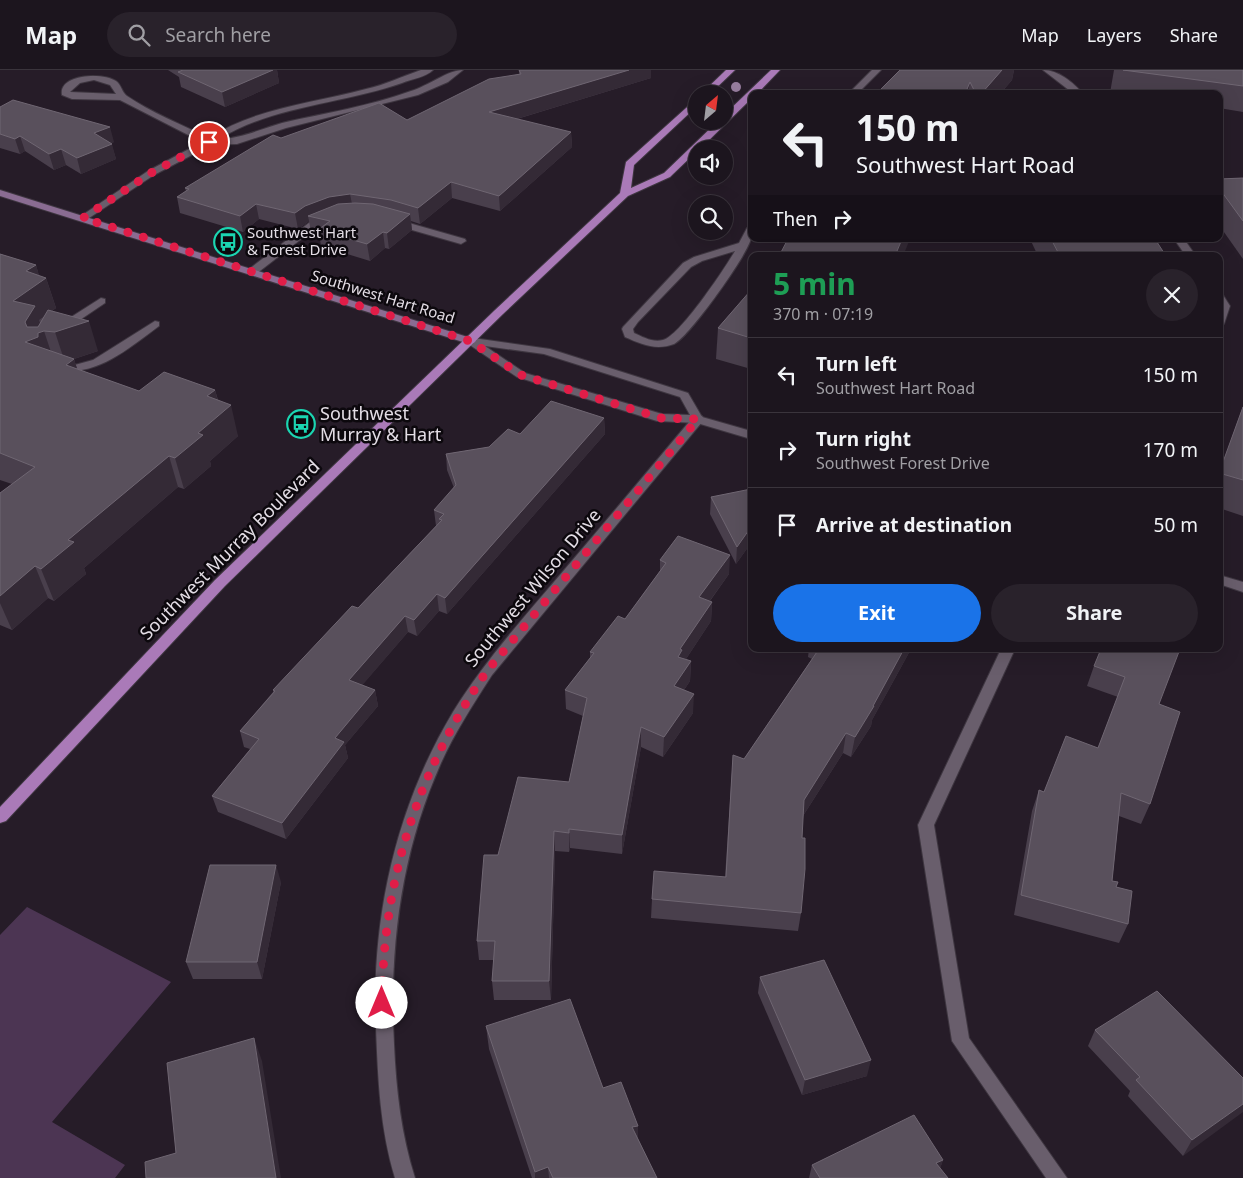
<!DOCTYPE html>
<meta charset="utf-8">
<style>
:root{--surface:#1c151e;--page:#29222b;--text:#f1f3f6;--muted:#a09fa4;--line:#3a343c;--accent:#1a73e8}
body{margin:0;font-family:"Noto Sans",sans-serif;background:var(--page);color:var(--text);height:100vh;display:flex;flex-direction:column;font-size:19px;white-space:nowrap}
*{box-sizing:border-box;margin:0}
p{font-size:16px;color:var(--muted)}
.icon{flex:none;width:28px;height:28px;fill:none;stroke:currentColor;stroke-width:2;stroke-linecap:round;stroke-linejoin:round}
.map{position:relative;flex:1;overflow:hidden}
.side{position:absolute;left:748px;top:182px;width:475px;height:400px;display:flex;flex-direction:column;background:var(--surface);border-radius:10px;box-shadow:0 5px 20px #0002,0 0 0 1px var(--line)}
.side>*{flex:none}
.hud{position:absolute;left:748px;top:20px;width:475px;height:152px;border-radius:10px;box-shadow:0 5px 20px #0002,0 0 0 1px var(--line);background:#1c151e;color:var(--text);overflow:hidden}
.needle{width:32px;rotate:28deg}
.buttons{position:absolute;left:688px;top:15px;display:grid;gap:10px}
.buttons a{display:grid;place-items:center;width:45px;height:45px;border-radius:50%;background:var(--surface);box-shadow:0 5px 20px #0002,0 0 0 1px var(--line);font-size:25px}
.pin{position:absolute;display:grid;place-items:center;width:42px;height:42px;color:#fff;margin:-21px;border:2px solid #fff;border-radius:50%;box-shadow:0 1px 5px #0007}
.me{position:absolute;width:55px;margin:-28px;rotate:0deg;stroke-linejoin:round;filter:drop-shadow(0 0 4px #0008)}
.turn{display:flex;align-items:center;gap:18px;height:105px;padding:0 25px;font-size:22px}
.turn .icon{width:65px;height:65px;stroke-width:2.5}
.turn b{display:block;font-size:35px;line-height:42px}
.then{display:flex;align-items:center;height:48px;padding:0 25px;background:#0003;gap:10px;font-size:19px}
.round{display:grid;place-items:center;flex:none;width:52px;height:52px;border-radius:26px;background:var(--page)}
.overview{display:flex;align-items:center;justify-content:space-between;height:85px;padding:0 25px}
h1{font-size:30px;font-weight:700;line-height:38px;color:#1e9e55}
.action{display:flex;gap:10px;margin-top:auto;padding:10px 25px}
.action a{flex:1;height:58px;border-radius:30px;background:var(--accent);color:#fff;font-size:20px;font-weight:700;line-height:58px;text-align:center}
.action a+a{background:var(--page);color:var(--text)}
ul{padding:0;list-style:none}
li{display:flex;align-items:center;gap:15px;height:75px;padding:0 25px;border-top:1px solid var(--line)}
li div{flex:1}
li b{display:block;font-size:19px}
li em{font-style:normal}
header{display:flex;align-items:center;gap:30px;box-sizing:border-box;height:70px;padding:0 25px;background:var(--surface);border-bottom:1px solid var(--line)}
header strong{font-size:24px}
nav{display:flex;gap:28px;margin-inline-start:auto;font-size:18px}
.search{width:350px;height:45px;background:var(--page);display:flex;align-items:center;gap:12px;box-sizing:border-box;padding:0 18px;border-radius:28px;color:var(--muted);font-size:19px}
.map>svg:first-child{display:block}
.green{fill:#4c3553}
.lines{fill:none;stroke-linecap:round;stroke-linejoin:round}
.service-casing{stroke:#3e3640;stroke-width:2}
.minor-casing{stroke:#3e3640;stroke-width:2}
.tertiary-casing{stroke:#3e3640;stroke-width:2}
.secondary-casing{stroke:#3e3640;stroke-width:2}
.primary-casing{stroke:#3e3640;stroke-width:2}
.service{fill:#695e6c;fill-rule:evenodd}
.minor{fill:#695e6c;fill-rule:evenodd}
.tertiary{fill:#695e6c;fill-rule:evenodd}
.secondary{fill:#8a6c92;fill-rule:evenodd}
.primary{fill:#aa7ab8;fill-rule:evenodd}
.tree{fill:#977d9e}
.wall{fill:#493f4c}
.shaded-wall{fill:#342a36}
.building{fill:#59505c;stroke:#6f6672}
.route{stroke:#e11d48;stroke-width:9;stroke-dasharray:0 16.2}
.labels{text-anchor:middle;stroke-width:5;stroke-linejoin:round;paint-order:stroke}
.far-poi-label{font-size:15px;fill:#e3dde5;stroke:#0c080d;text-anchor:start}
.far-street-label{font-size:15px;fill:#e3dde5;stroke:#0c080d}
.poi-label{font-size:18px;fill:#e3dde5;stroke:#0c080d;text-anchor:start}
.street-label{font-size:18px;fill:#e3dde5;stroke:#0c080d}
</style>
<header>
<strong>Map</strong>
<div class="search"><svg class="icon" aria-label="search" viewBox="0 0 24 24"><circle cx="10" cy="10" r="6"/><path d="M15 15l6 6"/></svg>Search here</div>
<nav><a>Map</a><a>Layers</a><a>Share</a></nav>
</header>
<div class="map">
<svg width="1243" height="1108" viewBox="0 0 1243 1108">
<rect width="100%" height="100%" fill="#261c28"/>
<!-- green -->
<path class="green" d="M27,837L171,912L52,1052L125,1095L115,1108H0V865Z"/>
<g class="lines">
<defs>
<g id="service">
<path d="M326,145L331,148L322,153L256,204H248V200L314,149Z"/>
<path d="M395,149L465,169L466,171L461,174L391,154L390,152Z"/>
<path d="M101,228L105,229V233L65,260H57V256Z"/>
<path d="M155,251L159,252V256C129,278 95,309 55,299L53,297L59,294L71,296L93,290Z"/>
</g>
<g id="minor">
<path d="M421,0H433C426,7 412,9 402,13C346,33 268,37 220,69C242,68 261,59 282,53C325,43 370,36 411,21C428,16 448,0 463,0L448,12L418,25L286,58L237,74L211,75L154,105L86,150L78,148L148,101L202,72L120,30L72,29L62,25C58,4 103,2 116,11C121,14 122,23 127,26C150,42 183,55 209,68C255,38 314,33 366,19C385,15 403,6 421,0ZM94,10L110,15L116,24L70,22L80,13Z"/>
<path d="M872,0H881L857,24H848Z"/>
<path d="M1043,0C1058,0 1073,12 1083,24H1074Z"/>
<path d="M751,157C751,160 752,165 751,168C748,185 688,268 674,274C656,281 641,274 625,267L622,259L623,257L683,193L694,187L739,173L747,158ZM735,181C725,198 680,266 663,270C653,273 643,267 634,263L633,259L638,252L691,197L702,191Z"/>
<path d="M1174,169H1184L1196,186H1186Z"/>
<path d="M1219,224L1223,225L1230,236L1224,254L1219,257Z"/>
<path d="M698,345L702,346L704,349L702,352L492,605C474,633 455,662 441,693C401,782 389,877 394,974C396,1019 401,1064 415,1108H395C380,1059 378,1009 376,958C371,848 396,737 453,642C482,595 518,554 554,512C601,457 647,402 694,346Z"/>
<path d="M1001,579H1015L934,755L969,968L1067,1108H1046L952,971L918,755Z"/>
</g>
<g id="tertiary">
<path d="M473,268L550,279L688,323L702,347L751,361V369L697,353L657,351L517,307L464,271ZM485,276L544,284L680,327L690,345L662,344L525,303Z"/>
<path d="M1219,505L1243,512V522L1219,514Z"/>
</g>
<path id="secondary" d="M0,120L474,269L476,271L474,273H466L0,126Z"/>
<g id="primary">
<path d="M726,0H735L710,24H701Z"/>
<path d="M771,0H780L757,24H751V29L700,79H696V82L670,107L628,126L503,244L225,516L6,751L0,753V737L215,510L495,240L620,123L626,92L696,29V37L634,95L631,118L664,103L718,51H724V45Z"/>
</g>
</defs>
<!-- service casing -->
<use href="#service" class="service-casing"/>
<!-- minor casing -->
<use href="#minor" class="minor-casing"/>
<!-- tertiary casing -->
<use href="#tertiary" class="tertiary-casing"/>
<!-- secondary casing -->
<use href="#secondary" class="secondary-casing"/>
<!-- primary casing -->
<use href="#primary" class="primary-casing"/>
<!-- service -->
<use href="#service" class="service"/>
<!-- minor -->
<use href="#minor" class="minor"/>
<!-- tertiary -->
<use href="#tertiary" class="tertiary"/>
<!-- secondary -->
<use href="#secondary" class="secondary"/>
<!-- primary -->
<use href="#primary" class="primary"/>
</g>
<!-- trees -->
<circle class="tree" cx="736" cy="17" r="5"/>
<!-- wall -->
<g class="wall">
<path d="M168,0H277L279,13L225,37L181,17L179,7Z"/>
<path d="M519,0L651,8L517,49L571,62L572,77L500,141L452,128L420,154L411,151L412,160L389,179L385,178L370,191L321,176L319,164L311,162L309,151L298,159L259,149L243,162L180,143L177,127L186,121L185,118L281,68L407,50L519,4Z"/>
<path d="M900,0H1014L1012,10L1000,24H876Z"/>
<path d="M1114,0H1243V42L1219,38V24L1110,23Z"/>
<path d="M0,37L114,72L111,73L116,89L81,104L66,95L54,100L25,81L20,84L0,78Z"/>
<path d="M1243,108V189L1219,155V109Z"/>
<path d="M1030,169H1155L1166,186H1038Z"/>
<path d="M0,184L36,195L39,206L46,208L56,238L52,241L98,281L74,289L77,299L139,321L215,320L218,330L238,366L210,391L211,396L184,419L178,417L84,498L86,504L54,531L48,528L12,560L0,555V423L12,414L0,410Z"/>
<path d="M751,220V299L716,289L718,258Z"/>
<path d="M1243,336V446L1219,438V404Z"/>
<path d="M604,348L605,364L447,544L439,541L417,566L408,562L362,615L375,620L378,636L345,675L348,688L286,769L218,742L212,726L250,679L244,677L240,661L273,622V620L358,538L436,456L434,440L454,418L447,400L446,384L489,377L520,364Z"/>
<path d="M751,419V473L736,494L710,444L711,427Z"/>
<path d="M660,490L729,504L710,531L712,532L711,551L686,589L691,591L690,611L684,620L693,643L663,687L641,677L622,784L570,778L569,782L555,781L551,930H494L492,911L494,890H479L477,871L498,785L569,712L583,646L566,639L565,620L590,588V582L625,549L660,501Z"/>
<path d="M809,579H911L872,650L871,656L851,687L843,683L803,746L802,768L801,843L798,861L651,848L652,829L725,807L733,685L744,689L812,589L808,587Z"/>
<path d="M1101,579L1159,634L1150,734L1141,754L1119,746L1112,811L1116,817L1128,854L1119,873L1014,845L1032,741L1039,720L1044,722L1098,678L1118,627L1087,616L1094,596Z"/>
<path d="M281,812L262,909H193L186,892Z"/>
<path d="M760,907L867,1006L802,1025L758,923Z"/>
<path d="M486,956L603,1018L638,1069L657,1108H532L489,979Z"/>
<path d="M1095,960L1243,1008L1183,1086L1128,1026L1130,1021L1088,976Z"/>
<path d="M943,1090L940,1098L948,1108H809L812,1095Z"/>
</g>
<!-- shaded-wall -->
<g class="shaded-wall">
<path d="M273,0H277L279,13L225,37L222,22Z"/>
<path d="M629,0H651V8L490,57L489,42Z"/>
<path d="M1002,0H1014L1012,10L1000,24H981Z"/>
<path d="M970,12L968,24H965Z"/>
<path d="M110,57L114,72L98,79L94,63Z"/>
<path d="M571,62L572,77L500,141L499,126Z"/>
<path d="M20,66L25,81L20,84L15,69Z"/>
<path d="M112,74L116,89L81,104L77,88Z"/>
<path d="M61,79L66,95L54,100L49,84Z"/>
<path d="M451,112L452,128L420,154L418,138Z"/>
<path d="M350,124L353,139L308,146L309,151L298,159L295,143L305,136L329,127Z"/>
<path d="M256,134L259,149L243,162L240,146Z"/>
<path d="M410,144L412,160L389,179L387,163Z"/>
<path d="M383,162L385,178L370,191L367,174Z"/>
<path d="M902,169H910L903,186H895Z"/>
<path d="M36,195L41,212L46,208L56,238L39,250L43,261H44L54,291L36,303L13,231L26,201Z"/>
<path d="M89,251L98,281L74,289L84,320L76,326L55,262Z"/>
<path d="M215,320L221,343L231,335L238,366L210,391L211,396L184,419L175,388L198,363L207,326Z"/>
<path d="M604,348L605,364L447,544L445,528Z"/>
<path d="M169,386L178,417L84,498L86,504L54,531L41,499L68,470Z"/>
<path d="M751,457V473L736,494L737,477Z"/>
<path d="M730,485L729,504L698,547L699,527Z"/>
<path d="M35,496L48,528L12,560L0,533V526Z"/>
<path d="M437,524L439,541L417,566L414,550Z"/>
<path d="M712,532L711,551L682,595L678,587L680,579Z"/>
<path d="M405,546L408,562L353,626L349,610Z"/>
<path d="M904,579H911L872,650L871,656L851,687L855,667Z"/>
<path d="M691,591L690,611L673,636L674,616Z"/>
<path d="M375,620L378,636L345,675L348,688L286,769L282,753L335,668Z"/>
<path d="M694,624L693,643L663,687L664,667Z"/>
<path d="M641,657V677L622,784V765Z"/>
<path d="M846,663L843,683L801,749L804,730Z"/>
<path d="M569,759L570,778L569,782Z"/>
<path d="M554,761L555,781L551,930L549,911Z"/>
<path d="M276,795L281,812L262,909L257,892Z"/>
<path d="M254,968L262,991L281,1108H276Z"/>
<path d="M871,990L867,1006L802,1025L805,1010Z"/>
<path d="M1243,1034V1042L1183,1086L1192,1070Z"/>
<path d="M638,1056V1078L632,1057Z"/>
<path d="M943,1090L937,1108L936,1093Z"/>
<path d="M548,1097L549,1108H535V1102Z"/>
</g>
<!-- building -->
<g class="building">
<path d="M183,0H273L222,22L178,2Z"/>
<path d="M519,0H629L489,42L571,62L499,126L451,112L418,138L391,130L350,124L329,127L305,136L295,143L256,134L240,146L177,127L189,119L185,118L273,65L281,68L379,33L407,50L489,9L521,4Z"/>
<path d="M900,0H1002L981,24H976L970,12L965,24H876Z"/>
<path d="M1123,0H1243V16Z"/>
<path d="M13,30L110,57L94,63L112,74L77,88L61,79L49,84L20,66L15,69L0,64V37Z"/>
<path d="M1243,108V151L1219,118V109Z"/>
<path d="M355,133L373,134L410,144L387,163L383,162L367,174L318,160L330,151L308,146L338,134Z"/>
<path d="M788,169H902L895,186H779Z"/>
<path d="M1051,169H1155L1166,186H1060Z"/>
<path d="M0,184L36,195L26,201L46,208L13,231L35,236L25,252L27,257H38L48,240L89,251L55,262L44,261L38,263V267L25,272L74,289L66,295L139,321L164,302L215,320L207,326L231,335L198,363L203,365L175,388L169,386L68,470L74,472L41,499L35,496L0,526V423L35,397L0,383Z"/>
<path d="M751,220V268L718,258Z"/>
<path d="M551,331L604,348L445,528L437,524L414,550L405,546L349,610L375,620L335,668L344,672L282,753L212,726L259,669L240,661L275,621L273,620L352,536L358,538L442,450L439,449L444,444L434,440L456,415L446,384L489,377L508,359L520,364Z"/>
<path d="M1243,337V410L1219,403Z"/>
<path d="M751,419V457L737,477L711,427Z"/>
<path d="M678,466L730,485L699,527L712,532L680,579L682,580L678,587L691,591L674,616L694,624L664,667L641,657L622,765L569,759V763L554,761L549,911H492L495,871H477L484,785H498L518,707L569,712L587,628L565,620L594,583L590,582L618,546L625,549L666,493L660,490Z"/>
<path d="M819,579H904L873,636H874L855,667L846,663L804,730L802,768H805V799L801,843L652,829L654,801L726,807L733,685L744,689Z"/>
<path d="M1101,579H1180L1159,634L1180,642L1150,734L1121,723L1112,811L1118,812L1116,817L1132,821L1128,854L1021,825L1039,720L1044,722L1066,666L1098,678L1125,607L1094,596Z"/>
<path d="M210,795H276L257,892H186Z"/>
<path d="M824,890L871,990L805,1010L760,907Z"/>
<path d="M1157,921L1243,1008V1034L1192,1070L1136,1010L1140,1007L1095,960Z"/>
<path d="M570,929L603,1018L621,1012L638,1056L632,1057L657,1108H553L548,1097L535,1102L486,956Z"/>
<path d="M254,968L276,1108H146L145,1092L176,1083L167,993Z"/>
<path d="M914,1045L943,1090L936,1093L948,1108H820L812,1095Z"/>
</g>
<g class="lines">
<!-- route -->
<path class="route" d="M209,72L151,103L83,148L470,271L521,305L661,348L698,349L487,601C417,702 383,810 382,933"/>
</g>
<!-- icons -->
<defs>
<symbol id="bus-ring" viewBox="-11 -11 22 22"><circle r="9.5" fill="#0c080d" stroke="#1bd5b1" stroke-width="1.5"/><path d="M-5-6H5V4H4V6H2V4H-2V6H-4V4H-5ZM-3.5-4V0h7V-4ZM-3.5 1.2v1.5H-2V1.2ZM2 1.2v1.5H3.5V1.2Z" fill="#1bd5b1"/></symbol>
</defs>
<g fill-rule="evenodd">
<use href="#bus-ring" x="212" y="156" width="32" height="32"/>
<use href="#bus-ring" x="285" y="338" width="32" height="32"/>
</g>
<g class="labels">
<!-- far-poi labels -->
<g class="far-poi-label">
<text x="247" y="168">Southwest Hart<tspan x="247" dy="17">&amp; Forest Drive</tspan></text>
</g>
<!-- far-street labels -->
<g class="far-street-label">
<text transform="translate(383 227) rotate(17)" y="5">Southwest Hart Road</text>
</g>
<!-- poi labels -->
<g class="poi-label">
<text x="320" y="350">Southwest<tspan x="320" dy="21">Murray &amp; Hart</tspan></text>
</g>
<!-- street labels -->
<g class="street-label">
<text transform="translate(230 480) rotate(-45)" y="6">Southwest Murray Boulevard</text>
<text transform="translate(533 518) rotate(-50)" y="6">Southwest Wilson Drive</text>
</g>
</g>
</svg>
<div class="buttons">
<a><svg class="needle" viewBox="-14 -14 28 28"><path d="M0-13l5 13h-10z" fill="#e53935"/><path d="M0 13l5-13h-10z" fill="#a09fa4"/></svg></a>
<a><svg class="icon" aria-label="sound" viewBox="0 0 24 24"><path d="M4 9h4l5-4v14l-5-4H4zM17 9q2 3 0 6"/></svg></a>
<a><svg class="icon" aria-label="search" viewBox="0 0 24 24"><circle cx="10" cy="10" r="6"/><path d="M15 15l6 6"/></svg></a>
</div>
<div class="pin" style="left:209px;top:72px;background:#d93025"><svg class="icon" aria-label="arrive" viewBox="0 0 24 24"><path d="M6 21V4h12l-3 4 3 4H6"/></svg></div>
<svg class="me" style="left:382px;top:933px" viewBox="-20 -20 40 40"><circle r="19" fill="#fff"/><path d="M0-13L10 11 0 6-10 11z" fill="#e11d48"/></svg>
<div class="hud">
<div class="turn"><svg class="icon" aria-label="left" viewBox="0 0 24 24"><path d="M17 20v-9H6M10 6l-5 5 5 5"/></svg><div><b>150 m</b>Southwest Hart Road</div></div>
<div class="then">Then<svg class="icon" aria-label="right" viewBox="0 0 24 24"><path d="M7 20v-9h11M14 6l5 5-5 5"/></svg></div>
</div>
<section class="side">
<div class="overview"><div><h1>5 min</h1><p>370 m · 07:19</p></div><a class="round"><svg class="icon" aria-label="close" viewBox="0 0 24 24"><path d="M6 6l12 12M18 6L6 18"/></svg></a></div>
<ul>
<li><svg class="icon" aria-label="left" viewBox="0 0 24 24"><path d="M17 20v-9H6M10 6l-5 5 5 5"/></svg><div><b>Turn left</b><p>Southwest Hart Road</p></div><em>150 m</em></li>
<li><svg class="icon" aria-label="right" viewBox="0 0 24 24"><path d="M7 20v-9h11M14 6l5 5-5 5"/></svg><div><b>Turn right</b><p>Southwest Forest Drive</p></div><em>170 m</em></li>
<li><svg class="icon" aria-label="arrive" viewBox="0 0 24 24"><path d="M6 21V4h12l-3 4 3 4H6"/></svg><div><b>Arrive at destination</b></div><em>50 m</em></li>
</ul>
<div class="action"><a>Exit</a><a>Share</a></div>
</section>
</div>
